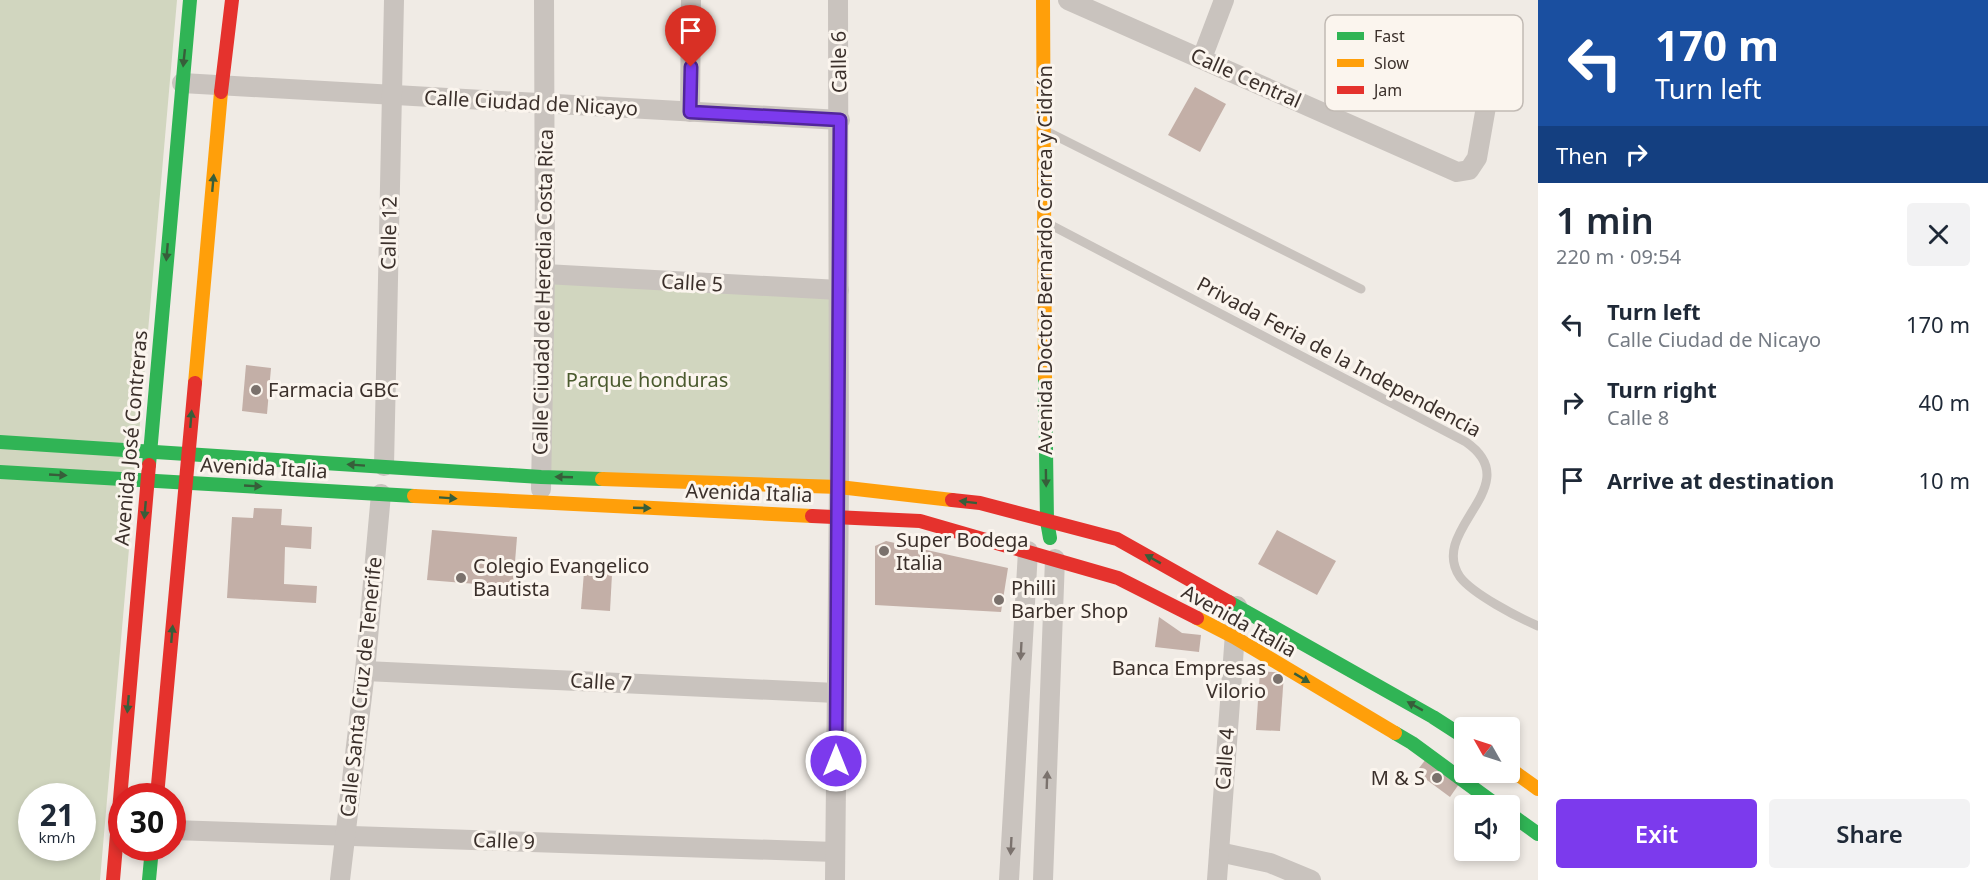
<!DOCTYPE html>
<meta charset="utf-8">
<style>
:root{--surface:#fff;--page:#f2f2f3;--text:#1f2937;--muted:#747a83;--accent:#7c3aed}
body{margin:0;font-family:"Noto Sans",sans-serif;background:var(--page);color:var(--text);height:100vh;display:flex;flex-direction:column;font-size:22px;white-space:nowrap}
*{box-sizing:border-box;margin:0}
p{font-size:20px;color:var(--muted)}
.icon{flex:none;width:33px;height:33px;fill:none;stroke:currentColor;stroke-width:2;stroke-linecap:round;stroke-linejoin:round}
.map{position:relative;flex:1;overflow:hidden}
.sheet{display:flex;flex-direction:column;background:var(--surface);width:450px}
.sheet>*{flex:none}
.top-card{background:#1a4fa0;color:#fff;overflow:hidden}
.needle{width:39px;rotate:309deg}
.controls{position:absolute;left:1454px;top:717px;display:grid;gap:12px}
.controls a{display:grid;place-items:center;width:66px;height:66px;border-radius:6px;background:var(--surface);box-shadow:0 3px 9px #0003;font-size:30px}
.speed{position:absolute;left:18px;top:783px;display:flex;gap:12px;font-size:30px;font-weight:700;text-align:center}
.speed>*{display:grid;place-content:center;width:78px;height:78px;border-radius:50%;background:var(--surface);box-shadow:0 3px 9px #0003;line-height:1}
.speed small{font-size:15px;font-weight:400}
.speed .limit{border:9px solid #d22;background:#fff;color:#111}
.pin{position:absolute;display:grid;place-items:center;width:51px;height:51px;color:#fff;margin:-62px -26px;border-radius:50% 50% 50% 0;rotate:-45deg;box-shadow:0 0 6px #0007}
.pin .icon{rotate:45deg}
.me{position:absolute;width:66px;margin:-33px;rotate:0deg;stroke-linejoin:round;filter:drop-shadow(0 0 4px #0008)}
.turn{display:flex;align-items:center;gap:21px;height:126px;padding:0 18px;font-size:27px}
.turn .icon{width:78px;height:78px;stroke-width:2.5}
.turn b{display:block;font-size:42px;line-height:51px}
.then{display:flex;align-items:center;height:57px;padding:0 18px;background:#0003;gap:12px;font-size:22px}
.round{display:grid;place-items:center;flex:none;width:63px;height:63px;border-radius:6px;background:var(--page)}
.headline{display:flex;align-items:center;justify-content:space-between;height:102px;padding:0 18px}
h1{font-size:36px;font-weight:600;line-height:45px}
.action{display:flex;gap:12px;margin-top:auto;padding:12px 18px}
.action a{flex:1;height:69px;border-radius:6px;background:var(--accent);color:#fff;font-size:24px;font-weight:600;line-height:69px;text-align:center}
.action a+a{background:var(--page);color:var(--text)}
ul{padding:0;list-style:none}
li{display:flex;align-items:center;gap:18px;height:78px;padding:0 18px}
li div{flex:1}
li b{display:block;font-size:22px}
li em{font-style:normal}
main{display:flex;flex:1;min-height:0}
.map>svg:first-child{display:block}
.green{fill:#d1d6bf;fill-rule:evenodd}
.building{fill:#c3afa7}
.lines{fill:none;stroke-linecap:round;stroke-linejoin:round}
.lane{stroke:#c9c3be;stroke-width:9}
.street{stroke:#c9c3be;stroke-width:20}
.fast{stroke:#30b455;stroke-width:14}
.slow{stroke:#ff9f0a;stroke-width:14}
.jam{stroke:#e5322d;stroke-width:14}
.oneway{fill:#375e3a}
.oneway2{fill:#7b726d}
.route-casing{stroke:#51269a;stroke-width:15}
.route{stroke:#7c3aed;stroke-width:10}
.poi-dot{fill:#7a716c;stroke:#fbf5ee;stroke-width:2}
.labels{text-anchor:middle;stroke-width:6;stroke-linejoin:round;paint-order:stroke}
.street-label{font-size:20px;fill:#3b302b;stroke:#fbf5ee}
.park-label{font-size:20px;fill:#4a5a2e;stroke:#fbf5ee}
.poi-label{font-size:20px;fill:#3b302b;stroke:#fbf5ee;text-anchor:start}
.key{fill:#fbf5ee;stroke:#c1bab4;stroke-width:1.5}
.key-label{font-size:16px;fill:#3b302b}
</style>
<main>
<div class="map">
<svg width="1538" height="880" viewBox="0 0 1538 880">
<rect width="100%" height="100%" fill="#f0ebe5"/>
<!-- green -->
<g class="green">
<path d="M0,0H177L100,880H0ZM32,796H82V848H32Z"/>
<path d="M545,274L839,290V487L541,477Z"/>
</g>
<!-- building -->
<g class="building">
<path d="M1195,87L1226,104L1200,152L1168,135Z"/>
<path d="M246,365L271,368L267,414L242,411Z"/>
<path d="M254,508L282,509L281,525L312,527L311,549L285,547L284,584L317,586L316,603L227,598L232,517L253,518Z"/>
<path d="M432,530L517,537L513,587L427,580Z"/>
<path d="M1277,530L1336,561L1317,595L1258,564Z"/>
<path d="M886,541L1008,568L1001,612L875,605V546Z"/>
<path d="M584,572L612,574L610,611L581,609Z"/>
<path d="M1159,617L1182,633L1201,635L1199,652L1155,647Z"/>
<path d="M1260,671L1284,673L1280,731L1256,730Z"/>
<path d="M1426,759L1459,784L1450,797L1416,772Z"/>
</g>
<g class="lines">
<!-- lane -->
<g class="lane">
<path d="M1046,131L1361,289"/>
<path d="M1047,223L1466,442C1529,486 1427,529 1460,577C1473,594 1517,617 1538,626"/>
</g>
<!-- street -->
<g class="street">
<path d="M1068,0L1457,172L1469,170L1477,158L1497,44"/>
<path d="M1202,58L1224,0"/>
<path d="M182,83L840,120"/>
<path d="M690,112L691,0"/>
<path d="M545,274L839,290"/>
<path d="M384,466L394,0"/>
<path d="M541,489L545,274L544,0"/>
<path d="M365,671L836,693"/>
<path d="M172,830L835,852"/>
<path d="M1219,852L1270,863L1311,880"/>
<path d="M340,880L365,671L381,494"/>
<path d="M835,880L839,487L838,0"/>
<path d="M1009,880L1028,551"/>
<path d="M1043,880L1055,559"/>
<path d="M1217,880L1237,606"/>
</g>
<!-- fast -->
<g class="fast">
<path d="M1045,377L1047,521L1050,538"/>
<path d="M0,442L541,477L602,479"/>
<path d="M149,465L190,0"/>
<path d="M0,472L414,496"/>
<path d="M1229,602L1433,717L1464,737"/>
<path d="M1395,733L1412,743L1498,806"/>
<path d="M1509,813L1538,834"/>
<path d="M149,880L152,848"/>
</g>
<!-- slow -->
<g class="slow">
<path d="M1043,0L1045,377"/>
<path d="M195,383L221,92"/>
<path d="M602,479L839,487L952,500"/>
<path d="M414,496L812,516"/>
<path d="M1197,618L1234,637L1395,733"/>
<path d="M1509,768L1538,789"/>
</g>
<!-- jam -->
<g class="jam">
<path d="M221,92L232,0"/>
<path d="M952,500L980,503L1117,539L1229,602"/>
<path d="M812,516L920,521L1118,578L1197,618"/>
<path d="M157,796L195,383"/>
<path d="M113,880L149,465"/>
</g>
</g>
<!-- one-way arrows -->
<defs><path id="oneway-solid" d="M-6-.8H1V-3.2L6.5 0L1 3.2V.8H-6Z" transform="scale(1.5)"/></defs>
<g class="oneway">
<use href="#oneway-solid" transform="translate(184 58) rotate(96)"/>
<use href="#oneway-solid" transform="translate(213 183) rotate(-85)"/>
<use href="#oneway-solid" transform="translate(167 252) rotate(95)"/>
<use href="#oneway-solid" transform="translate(191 419) rotate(-85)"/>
<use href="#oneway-solid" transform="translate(356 465) rotate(-176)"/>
<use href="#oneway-solid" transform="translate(58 475) rotate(3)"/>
<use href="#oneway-solid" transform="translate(564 477) rotate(-178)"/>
<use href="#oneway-solid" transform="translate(1046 478) rotate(89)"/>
<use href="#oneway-solid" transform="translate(253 486) rotate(3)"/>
<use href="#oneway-solid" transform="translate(448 498) rotate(4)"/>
<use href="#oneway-solid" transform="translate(968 502) rotate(-173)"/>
<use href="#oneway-solid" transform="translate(642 508) rotate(2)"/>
<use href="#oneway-solid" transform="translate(145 510) rotate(95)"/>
<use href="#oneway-solid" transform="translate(1153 559) rotate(-151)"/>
<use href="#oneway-solid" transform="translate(172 634) rotate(-85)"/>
<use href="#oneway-solid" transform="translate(1302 678) rotate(31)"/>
<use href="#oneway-solid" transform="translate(128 704) rotate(95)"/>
<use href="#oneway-solid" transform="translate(1415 706) rotate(-151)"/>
</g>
<g class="oneway2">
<use href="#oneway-solid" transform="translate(1021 651) rotate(93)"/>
<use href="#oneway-solid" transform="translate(1047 780) rotate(-88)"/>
<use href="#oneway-solid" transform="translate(1011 846) rotate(93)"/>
</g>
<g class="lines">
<defs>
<path id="route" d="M691,67L690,112L840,120L836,761"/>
</defs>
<!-- route casing -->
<use href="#route" class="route-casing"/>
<!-- route -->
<use href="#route" class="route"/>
</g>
<!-- markers -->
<g class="poi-dot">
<circle cx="256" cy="390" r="6"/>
<circle cx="884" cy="551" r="6"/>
<circle cx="461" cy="578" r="6"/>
<circle cx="999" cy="600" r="6"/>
<circle cx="1278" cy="679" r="6"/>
<circle cx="1437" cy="778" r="6"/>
</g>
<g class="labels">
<!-- street labels -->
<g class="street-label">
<text transform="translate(839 62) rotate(-91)" y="7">Calle 6</text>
<text transform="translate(1246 78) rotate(24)" y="7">Calle Central</text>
<text transform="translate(531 103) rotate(3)" y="7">Calle Ciudad de Nicayo</text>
<text transform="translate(389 233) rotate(-89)" y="7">Calle 12</text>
<text transform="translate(1045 260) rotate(-90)" y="7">Avenida Doctor Bernardo Correa y Cidrón</text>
<text transform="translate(692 283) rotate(3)" y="7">Calle 5</text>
<text transform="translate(543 292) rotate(-89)" y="7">Calle Ciudad de Heredia Costa Rica</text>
<text transform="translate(1339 357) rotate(28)" y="7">Privada Feria de la Independencia</text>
<text transform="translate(131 438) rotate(-85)" y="7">Avenida José Contreras</text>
<text transform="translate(264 468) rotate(3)" y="7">Avenida Italia</text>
<text transform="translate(749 493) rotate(2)" y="7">Avenida Italia</text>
<text transform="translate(1239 621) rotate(29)" y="7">Avenida Italia</text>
<text transform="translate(601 682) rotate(3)" y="7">Calle 7</text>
<text transform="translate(361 687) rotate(-84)" y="7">Calle Santa Cruz de Tenerife</text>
<text transform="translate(1225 759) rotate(-86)" y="7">Calle 4</text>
<text transform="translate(504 841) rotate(2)" y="7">Calle 9</text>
</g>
<!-- park labels -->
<g class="park-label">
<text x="647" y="387">Parque honduras</text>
</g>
<!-- poi labels -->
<g class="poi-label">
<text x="268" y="397">Farmacia GBC</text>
<text x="896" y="547">Super Bodega<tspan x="896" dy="23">Italia</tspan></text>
<text x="473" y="573">Colegio Evangelico<tspan x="473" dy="23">Bautista</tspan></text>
<text x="1011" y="595">Philli<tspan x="1011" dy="23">Barber Shop</tspan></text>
<text x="1266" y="675" text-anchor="end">Banca Empresas<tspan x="1266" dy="23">Vilorio</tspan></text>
<text x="1425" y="785" text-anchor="end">M &amp; S</text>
</g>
</g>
<!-- legend -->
<rect x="1325" y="15" width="198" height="96" rx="9" class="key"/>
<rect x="1337" y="32" width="27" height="8" fill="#30b455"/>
<rect x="1337" y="59" width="27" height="8" fill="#ff9f0a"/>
<rect x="1337" y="86" width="27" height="8" fill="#e5322d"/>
<g class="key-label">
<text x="1374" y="42">Fast</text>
<text x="1374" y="69">Slow</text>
<text x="1374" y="96">Jam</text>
</g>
</svg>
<div class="controls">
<a><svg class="needle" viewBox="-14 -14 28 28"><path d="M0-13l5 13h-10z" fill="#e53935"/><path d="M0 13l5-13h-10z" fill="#747a83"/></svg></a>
<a><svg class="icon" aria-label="sound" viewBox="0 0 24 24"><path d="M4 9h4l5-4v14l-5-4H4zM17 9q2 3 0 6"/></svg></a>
</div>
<div class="speed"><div>21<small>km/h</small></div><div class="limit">30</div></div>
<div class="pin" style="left:691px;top:67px;background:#d93025"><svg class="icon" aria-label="arrive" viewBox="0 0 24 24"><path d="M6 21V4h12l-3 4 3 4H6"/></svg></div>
<svg class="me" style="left:836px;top:761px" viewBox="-20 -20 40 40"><circle r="17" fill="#7c3aed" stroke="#fff" stroke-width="3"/><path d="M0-11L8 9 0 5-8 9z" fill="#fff"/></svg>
</div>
<section class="sheet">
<div class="top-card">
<div class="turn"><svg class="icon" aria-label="left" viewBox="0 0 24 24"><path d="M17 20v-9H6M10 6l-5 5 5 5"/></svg><div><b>170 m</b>Turn left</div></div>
<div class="then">Then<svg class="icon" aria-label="right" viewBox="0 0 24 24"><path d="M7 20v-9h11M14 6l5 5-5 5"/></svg></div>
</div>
<div class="headline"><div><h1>1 min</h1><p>220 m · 09:54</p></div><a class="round"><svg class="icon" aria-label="close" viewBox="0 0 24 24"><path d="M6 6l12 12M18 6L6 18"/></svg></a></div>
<ul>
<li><svg class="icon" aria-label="left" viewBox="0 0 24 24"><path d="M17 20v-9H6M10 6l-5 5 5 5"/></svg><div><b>Turn left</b><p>Calle Ciudad de Nicayo</p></div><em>170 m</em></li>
<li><svg class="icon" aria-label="right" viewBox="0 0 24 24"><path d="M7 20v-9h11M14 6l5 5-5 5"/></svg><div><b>Turn right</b><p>Calle 8</p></div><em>40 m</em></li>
<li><svg class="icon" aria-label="arrive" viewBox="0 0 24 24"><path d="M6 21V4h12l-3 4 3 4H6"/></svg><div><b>Arrive at destination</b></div><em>10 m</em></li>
</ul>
<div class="action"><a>Exit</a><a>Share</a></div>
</section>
</main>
